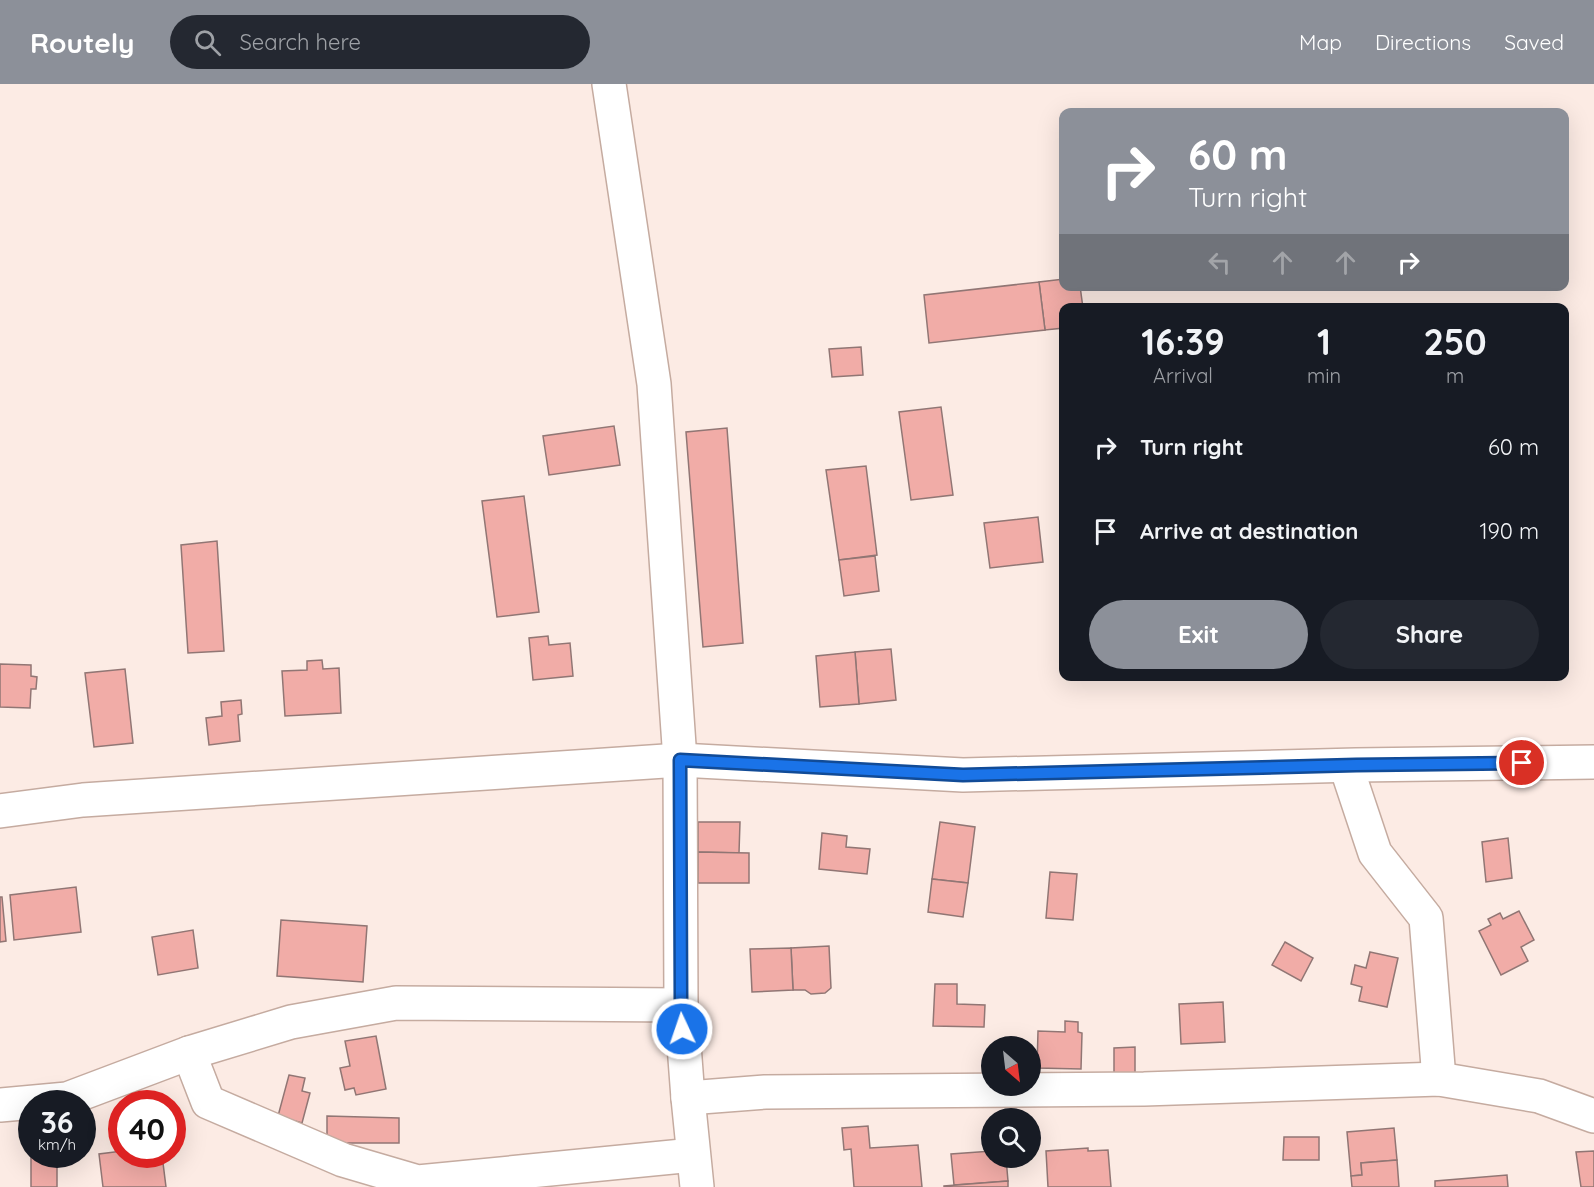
<!DOCTYPE html>
<style>
:root{--surface:#171b24;--page:#242831;--text:#f1f3f6;--muted:#9ea1a6;--accent:#8c9099}
body{margin:0;font-family:Quicksand,sans-serif;background:var(--page);color:var(--text);height:100vh;display:flex;flex-direction:column;font-size:22px;white-space:nowrap}
*{box-sizing:border-box;margin:0}
p{font-size:20px;color:var(--muted)}
.icon{flex:none;width:33px;height:33px;fill:none;stroke:currentColor;stroke-width:2;stroke-linecap:round;stroke-linejoin:round}
.map{position:relative;flex:1;overflow:hidden}
.sheet{position:absolute;left:1059px;top:219px;width:510px;height:378px;display:flex;flex-direction:column;background:var(--surface);border-radius:12px;box-shadow:0 6px 24px #0002}
.sheet>*{flex:none}
.hud{position:absolute;left:1059px;top:24px;width:510px;height:183px;border-radius:12px;box-shadow:0 6px 24px #0002;background:#8c9099;color:#fff;overflow:hidden}
.needle{width:39px;rotate:152deg}
.controls{position:absolute;left:981px;top:952px;display:grid;gap:12px}
.controls a{display:grid;place-items:center;width:60px;height:60px;border-radius:50%;background:var(--surface);box-shadow:0 6px 24px #0002;font-size:30px}
.speed{position:absolute;left:18px;top:1006px;display:flex;gap:12px;font-size:30px;font-weight:700;text-align:center}
.speed>*{display:grid;place-content:center;width:78px;height:78px;border-radius:50%;background:var(--surface);box-shadow:0 6px 24px #0002;line-height:1}
.speed small{font-size:15px;font-weight:400}
.speed .limit{border:9px solid #d22;background:#fff;color:#111}
.pin{position:absolute;display:grid;place-items:center;width:51px;height:51px;color:#fff;margin:-26px;border:3px solid #fff;border-radius:50%;box-shadow:0 2px 6px #0007}
.me{position:absolute;width:66px;margin:-33px;rotate:357deg;stroke-linejoin:round;filter:drop-shadow(0 0 4px #0008)}
.turn{display:flex;align-items:center;gap:21px;height:126px;padding:0 30px;font-size:27px}
.turn .icon{width:78px;height:78px;stroke-width:2.5}
.turn b{display:block;font-size:42px;line-height:51px}
.lanes{display:flex;align-items:center;height:57px;padding:0 30px;background:#0003;justify-content:center;gap:30px;direction:ltr}
.lanes .off{opacity:.35}
.eta{display:flex;justify-content:space-evenly;align-items:center;height:102px;text-align:center}
.eta b{font-size:36px;font-weight:700;line-height:42px}
.button{display:flex;gap:12px;margin-top:auto;padding:12px 30px}
.button a{flex:1;height:69px;border-radius:36px;background:var(--accent);color:#fff;font-size:24px;font-weight:700;line-height:69px;text-align:center}
.button a+a{background:var(--page);color:var(--text)}
ul{padding:0;list-style:none}
li{display:flex;align-items:center;gap:18px;height:84px;padding:0 30px}
li div{flex:1}
li b{display:block;font-size:22px}
li em{font-style:normal}
header{display:flex;align-items:center;gap:36px;box-sizing:border-box;height:84px;padding:0 30px;background:var(--accent);color:#fff}
header strong{font-size:28px}
nav{display:flex;gap:33px;margin-inline-start:auto;font-size:21px}
.search{width:420px;height:54px;background:var(--page);display:flex;align-items:center;gap:15px;box-sizing:border-box;padding:0 21px;border-radius:33px;color:var(--muted);font-size:22px}
.map>svg:first-child{display:block}
.building{fill:#f1aca7;stroke:#917674;stroke-width:1.5}
.lines{fill:none;stroke-linecap:round;stroke-linejoin:round}
.minor-casing{stroke:#c5aba0;stroke-width:36}
.tertiary-casing{stroke:#c5aba0;stroke-width:36}
.minor{stroke:#fff;stroke-width:33}
.tertiary{stroke:#fff;stroke-width:33}
.route-casing{stroke:#114b97;stroke-width:15}
.route{stroke:#1a73e8;stroke-width:10}
</style>
<header>
<strong>Routely</strong>
<div class="search"><svg class="icon" aria-label="search" viewBox="0 0 24 24"><circle cx="10" cy="10" r="6"/><path d="M15 15l6 6"/></svg>Search here</div>
<nav><a>Map</a><a>Directions</a><a>Saved</a></nav>
</header>
<div class="map">
<svg width="1594" height="1103" viewBox="0 0 1594 1103">
<rect width="100%" height="100%" fill="#fcebe4"/>
<!-- building -->
<g class="building">
<path d="M1064,195V202H1080L1083,224H1064V244L1045,246L1039,198Z"/>
<path d="M1039,198L1045,246L929,259L924,211Z"/>
<path d="M861,263L863,291L832,293L829,265Z"/>
<path d="M941,323L953,411L911,416L899,328Z"/>
<path d="M614,342L620,381L549,391L543,352Z"/>
<path d="M727,344L743,559L703,563L686,348Z"/>
<path d="M866,382L877,471L839,476L826,386Z"/>
<path d="M524,412L539,528L497,533L482,417Z"/>
<path d="M1038,433L1043,478L990,484L984,439Z"/>
<path d="M217,457L224,567L188,569L181,461Z"/>
<path d="M875,472L879,507L844,512L839,476Z"/>
<path d="M548,552L549,561L570,559L573,592L533,596L529,554Z"/>
<path d="M891,565L896,616L859,620L855,568Z"/>
<path d="M855,568L859,620L820,623L816,572Z"/>
<path d="M322,576L323,585L339,584L341,629L285,632L282,587L307,586V577Z"/>
<path d="M0,580L31,581V592L37,593L36,605H31L30,624L0,623Z"/>
<path d="M125,585L133,659L94,663L85,589Z"/>
<path d="M241,616L242,630L238,631L240,657L209,661L206,634L222,632L221,618Z"/>
<path d="M698,738H740L739,769L698,768Z"/>
<path d="M940,738L975,743L968,799L932,795Z"/>
<path d="M822,749L847,752L846,763L870,765L867,790L819,785Z"/>
<path d="M1508,754L1512,794L1486,798L1482,758Z"/>
<path d="M698,768L749,769V799H698Z"/>
<path d="M1050,788L1077,790L1073,836L1046,834Z"/>
<path d="M932,795L968,799L963,833L928,828Z"/>
<path d="M76,803L81,848L14,856L10,811Z"/>
<path d="M0,813H2L6,857L0,858Z"/>
<path d="M1519,827L1534,856L1521,863L1528,877L1501,891L1479,847L1491,841L1488,835L1500,829L1503,835Z"/>
<path d="M281,836L367,842L363,898L277,892Z"/>
<path d="M193,846L198,884L158,891L152,853Z"/>
<path d="M1285,858L1313,874L1301,897L1272,881Z"/>
<path d="M829,862L831,904L825,909L811,910L805,906H793L791,864Z"/>
<path d="M791,864L793,906L752,908L750,865Z"/>
<path d="M1370,868L1398,874L1387,923L1359,917L1362,903L1351,900L1355,881L1366,884Z"/>
<path d="M935,900H957V920L985,921L984,943L933,942Z"/>
<path d="M1223,918L1225,958L1181,960L1179,920Z"/>
<path d="M1065,937L1078,938V948L1082,949L1081,985L1037,984L1038,947L1065,948Z"/>
<path d="M376,952L386,1005L356,1011L354,1004L345,1006L340,984L350,982L345,957Z"/>
<path d="M1135,963V989L1114,990V964Z"/>
<path d="M289,991L305,994L302,1007L310,1009L302,1039L278,1032Z"/>
<path d="M327,1032L399,1034V1059H343L327,1056Z"/>
<path d="M868,1042L870,1064L918,1061L922,1103H854L851,1065L844,1066L842,1044Z"/>
<path d="M1394,1044L1397,1076L1361,1079L1362,1091L1351,1092L1347,1048Z"/>
<path d="M1284,1053H1319V1076H1283Z"/>
<path d="M1088,1064V1067L1108,1066L1111,1103H1048L1046,1067Z"/>
<path d="M122,1067V1071H162L166,1103H103L99,1070Z"/>
<path d="M992,1067V1074H1006L1008,1097L954,1101L951,1070Z"/>
<path d="M1594,1067V1103H1581L1576,1068Z"/>
<path d="M31,1068L32,1071H57V1103H31Z"/>
<path d="M1397,1076L1399,1103H1352L1351,1092L1362,1091L1361,1079Z"/>
<path d="M1507,1091L1508,1103H1435V1097Z"/>
<path d="M1008,1097V1103H944V1102Z"/>
</g>
<g class="lines">
<defs>
<g id="minor">
<path d="M1346,682L1375,769L1426,834L1439,995"/>
<path d="M0,727L83,716L680,676L963,691L1356,681L1594,678"/>
<path d="M189,969L208,1018L343,1076L418,1098L693,1071"/>
<path d="M688,1014L765,1008L1144,1005L1439,995L1539,1012L1594,1032"/>
<path d="M0,1021L67,1015L189,969L291,938L396,919L681,921"/>
</g>
<path id="tertiary" d="M609,0L654,300L680,676L681,921L688,1014L697,1103"/>
</defs>
<!-- minor casing -->
<use href="#minor" class="minor-casing"/>
<!-- tertiary casing -->
<use href="#tertiary" class="tertiary-casing"/>
<!-- minor -->
<use href="#minor" class="minor"/>
<!-- tertiary -->
<use href="#tertiary" class="tertiary"/>
</g>
<g class="lines">
<defs>
<path id="route" d="M682,945L681,921L680,676L963,691L1356,681L1522,679"/>
</defs>
<!-- route casing -->
<use href="#route" class="route-casing"/>
<!-- route -->
<use href="#route" class="route"/>
</g>
</svg>
<div class="controls">
<a><svg class="needle" viewBox="-14 -14 28 28"><path d="M0-13l5 13h-10z" fill="#e53935"/><path d="M0 13l5-13h-10z" fill="#9ea1a6"/></svg></a>
<a><svg class="icon" aria-label="search" viewBox="0 0 24 24"><circle cx="10" cy="10" r="6"/><path d="M15 15l6 6"/></svg></a>
</div>
<div class="speed"><div>36<small>km/h</small></div><div class="limit">40</div></div>
<div class="pin" style="left:1522px;top:679px;background:#d93025"><svg class="icon" aria-label="arrive" viewBox="0 0 24 24"><path d="M6 21V4h12l-3 4 3 4H6"/></svg></div>
<svg class="me" style="left:682px;top:945px" viewBox="-20 -20 40 40"><circle r="17" fill="#1a73e8" stroke="#fff" stroke-width="3"/><path d="M0-11L8 9 0 5-8 9z" fill="#fff"/></svg>
<div class="hud">
<div class="turn"><svg class="icon" aria-label="right" viewBox="0 0 24 24"><path d="M7 20v-9h11M14 6l5 5-5 5"/></svg><div><b>60 m</b>Turn right</div></div>
<div class="lanes"><svg class="icon off" aria-label="left" viewBox="0 0 24 24"><path d="M17 20v-9H6M10 6l-5 5 5 5"/></svg><svg class="icon off" aria-label="ahead" viewBox="0 0 24 24"><path d="M12 20V5M6 11l6-6 6 6"/></svg><svg class="icon off" aria-label="ahead" viewBox="0 0 24 24"><path d="M12 20V5M6 11l6-6 6 6"/></svg><svg class="icon" aria-label="right" viewBox="0 0 24 24"><path d="M7 20v-9h11M14 6l5 5-5 5"/></svg></div>
</div>
<section class="sheet">
<div class="eta">
<div><b>16:39</b><p>Arrival</p></div>
<div><b>1</b><p>min</p></div>
<div><b>250</b><p>m</p></div>
</div>
<ul>
<li><svg class="icon" aria-label="right" viewBox="0 0 24 24"><path d="M7 20v-9h11M14 6l5 5-5 5"/></svg><div><b>Turn right</b></div><em>60 m</em></li>
<li><svg class="icon" aria-label="arrive" viewBox="0 0 24 24"><path d="M6 21V4h12l-3 4 3 4H6"/></svg><div><b>Arrive at destination</b></div><em>190 m</em></li>
</ul>
<div class="button"><a>Exit</a><a>Share</a></div>
</section>
</div>
